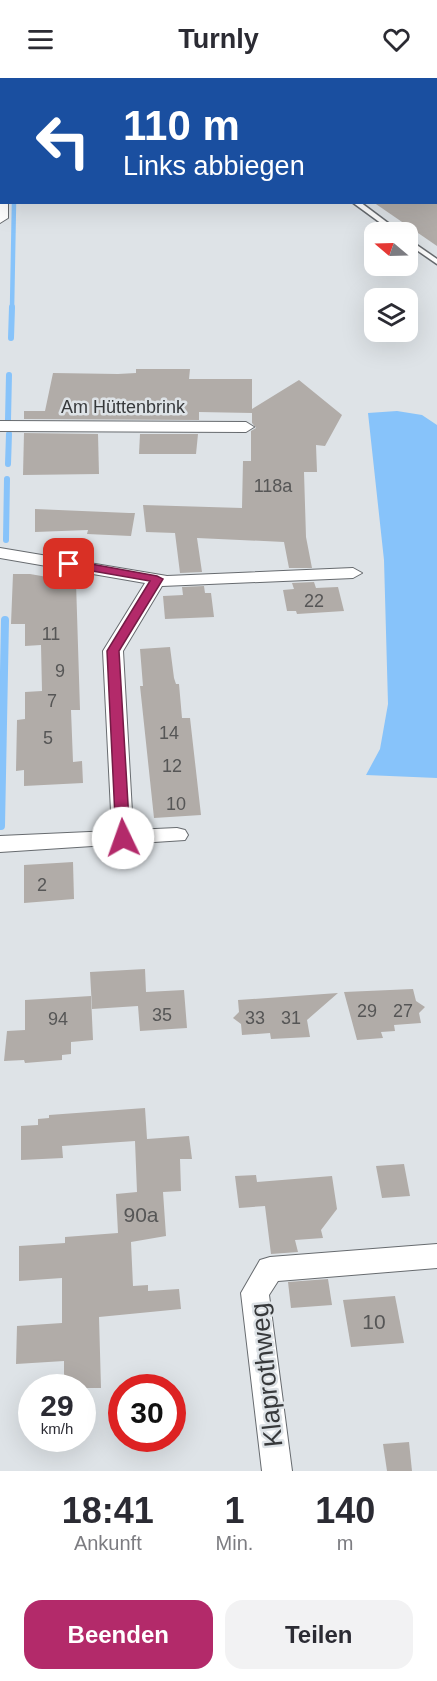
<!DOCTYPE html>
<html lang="de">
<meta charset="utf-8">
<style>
:root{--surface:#fff;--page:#f2f2f3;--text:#2b2b33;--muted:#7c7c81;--accent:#b32a6a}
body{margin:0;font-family:Arial,sans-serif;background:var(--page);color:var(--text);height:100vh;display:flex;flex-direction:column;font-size:22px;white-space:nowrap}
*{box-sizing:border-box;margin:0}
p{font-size:20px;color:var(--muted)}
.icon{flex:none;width:33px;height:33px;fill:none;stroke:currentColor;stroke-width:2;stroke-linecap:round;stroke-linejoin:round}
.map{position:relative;height:1393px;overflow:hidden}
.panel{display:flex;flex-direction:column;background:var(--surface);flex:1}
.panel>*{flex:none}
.hud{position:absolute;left:0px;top:0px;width:438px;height:126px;box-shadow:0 6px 24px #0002;background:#1a4fa0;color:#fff;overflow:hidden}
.needle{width:39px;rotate:289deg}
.fabs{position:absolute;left:364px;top:144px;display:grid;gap:12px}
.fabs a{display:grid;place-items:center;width:54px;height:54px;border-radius:12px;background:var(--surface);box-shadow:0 6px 24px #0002;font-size:30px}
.speed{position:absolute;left:18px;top:1296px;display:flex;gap:12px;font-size:30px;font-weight:700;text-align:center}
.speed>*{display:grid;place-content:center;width:78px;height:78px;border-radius:50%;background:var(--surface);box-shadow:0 6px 24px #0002;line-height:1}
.speed small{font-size:15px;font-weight:400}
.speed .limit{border:9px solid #d22;background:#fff;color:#111}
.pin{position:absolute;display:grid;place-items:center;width:51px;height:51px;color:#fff;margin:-26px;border-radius:12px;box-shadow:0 3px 9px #0006}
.me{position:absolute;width:66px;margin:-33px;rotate:357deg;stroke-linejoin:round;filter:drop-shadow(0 0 4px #0008)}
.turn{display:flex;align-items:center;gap:21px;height:126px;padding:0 24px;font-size:27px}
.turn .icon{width:78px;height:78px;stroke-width:2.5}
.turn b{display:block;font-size:42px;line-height:51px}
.eta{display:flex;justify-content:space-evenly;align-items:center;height:102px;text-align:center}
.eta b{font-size:36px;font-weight:600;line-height:42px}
.primary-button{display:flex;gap:12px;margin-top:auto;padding:12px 24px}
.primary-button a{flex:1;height:69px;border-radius:18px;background:var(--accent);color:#fff;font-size:24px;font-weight:600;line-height:69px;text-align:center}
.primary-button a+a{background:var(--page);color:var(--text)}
header{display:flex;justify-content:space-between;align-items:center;height:78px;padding:0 24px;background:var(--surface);font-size:27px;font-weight:600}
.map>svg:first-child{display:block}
.water{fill:#87c3fa}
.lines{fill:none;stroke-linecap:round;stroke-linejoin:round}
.stream-far2{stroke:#87c3fa;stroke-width:4.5}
.stream-far1{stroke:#87c3fa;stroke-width:6}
.stream{stroke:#87c3fa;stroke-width:8}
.building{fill:#b1aca8}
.service-casing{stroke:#676b6f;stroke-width:3}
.minor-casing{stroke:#676b6f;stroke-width:2}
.tertiary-casing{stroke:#676b6f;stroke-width:2}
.service{fill:#fff;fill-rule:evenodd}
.minor{fill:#fff;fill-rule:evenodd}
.tertiary{fill:#fff;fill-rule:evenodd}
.route{fill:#b32a6a;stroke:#741b45;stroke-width:1.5}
.labels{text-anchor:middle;stroke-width:5;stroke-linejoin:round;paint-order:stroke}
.far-street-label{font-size:18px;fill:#37393b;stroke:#dee3e7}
.number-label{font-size:18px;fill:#565656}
.near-number-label{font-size:21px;fill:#565656}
.near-street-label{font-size:26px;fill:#37393b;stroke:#dee3e7}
</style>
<header><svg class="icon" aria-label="menu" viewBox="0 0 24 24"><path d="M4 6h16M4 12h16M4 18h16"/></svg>Turnly<svg class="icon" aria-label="heart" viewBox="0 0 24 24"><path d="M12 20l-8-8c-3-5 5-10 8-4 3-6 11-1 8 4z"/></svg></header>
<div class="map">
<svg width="437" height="1393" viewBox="0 0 437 1393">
<rect width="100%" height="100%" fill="#dee3e7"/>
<!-- water -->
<path class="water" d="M397,333L422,337L437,347V700L366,697L380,671L388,626L384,482L368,335Z"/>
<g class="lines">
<!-- stream-far2 -->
<path class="stream-far2" d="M12,231L14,124"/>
<!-- stream-far1 -->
<g class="stream-far1">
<path d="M11,260L12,229"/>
<path d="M8,342L9,297"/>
<path d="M8,386L9,356"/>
<path d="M6,462L7,401"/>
</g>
<!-- stream -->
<path class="stream" d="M1,748L5,542"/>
</g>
<!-- building -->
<g class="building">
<path d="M373,124H437V168Z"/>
<path d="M136,291H190L189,301H252V335L199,334V342L24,341V333H45L53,295L118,296L136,295Z"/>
<path d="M299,302L342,337L325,368L316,367L317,394H304L306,459L312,490H289L284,464L197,460L202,494L180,495L175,455L146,454L143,427L242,430L243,383H251V353L256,350L252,345V331Z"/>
<path d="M24,355L98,356L99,396L23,397Z"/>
<path d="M140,356H198L196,376H139Z"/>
<path d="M35,431L129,435H135L131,458L87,456L88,452L35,454Z"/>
<path d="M13,496H30L76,504L80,632H71L73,684L82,683L83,705L24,708V692L16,693L17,642L25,641V614L42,613L41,567L25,568V546H11Z"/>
<path d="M314,504L316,510L338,509L344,533L297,536L296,533H287L283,512L294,511L292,505Z"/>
<path d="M204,508L205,515H211L214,539L165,541L163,518L183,517L182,509Z"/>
<path d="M170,569L174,600L176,606H179L182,640H190L201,737L154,740L140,608H143L140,571Z"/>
<path d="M73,784L74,821L24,825V787Z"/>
<path d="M145,891L146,914L184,912L187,950L140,953L138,928L92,931L90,894Z"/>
<path d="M413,911L416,923L425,929L419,935L421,945L394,947L395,953L381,954L383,960L357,962L344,914Z"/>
<path d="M338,915L307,942L310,959L271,961L270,955L242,957L241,946L233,940L239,934L238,922Z"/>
<path d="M91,918L93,962L71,964V976L62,977V982L25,985L24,982L4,983L7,953L25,952V922Z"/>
<path d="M145,1030L147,1061L189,1058L192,1081H180L181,1113L163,1114L166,1158L131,1164L133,1208L148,1207V1213L179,1211L181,1231L99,1239L101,1310H64V1283L16,1286L17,1248L62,1245V1200L19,1203V1168L65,1165V1159L118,1155L116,1116L137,1114L135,1063L62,1068L63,1080L21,1082V1048L38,1047V1041L49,1040V1037Z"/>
<path d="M404,1086L410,1118L382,1120L376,1088Z"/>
<path d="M256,1097L257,1104L332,1098L337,1131L321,1152L323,1160L295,1162L298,1174L271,1176L265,1128L239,1130L235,1098Z"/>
<path d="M328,1201L332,1227L291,1230L288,1204Z"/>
<path d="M395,1218L404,1265L351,1269L343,1222Z"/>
<path d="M409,1364L412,1393H387L383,1366Z"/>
</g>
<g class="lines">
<defs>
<g id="service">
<path d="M422,0H429L430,2H423Z"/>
<path d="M0,2L2,3V7L0,6Z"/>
<rect x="436" y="5" width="1" height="4"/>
<rect x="436" y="50" width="1" height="4"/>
<rect x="436" y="94" width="1" height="4"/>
<path d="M352,124H360L400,154H393Z"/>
<path d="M408,161L437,181V186L408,166Z"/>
</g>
<g id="minor">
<path d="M0,343L246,344L254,349L246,354L0,353Z"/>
<path d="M0,470L167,498L353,490L362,495L353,500L162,508L123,573L133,752L177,750L185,752L188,757L185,762L0,774V758L112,753L103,573L145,505L0,480Z"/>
<path d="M437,1166V1190L278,1203L269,1217L292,1393H262L241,1215L260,1182L270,1179Z"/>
</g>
<path id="tertiary" d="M0,44L2,124H8V140L0,145Z"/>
</defs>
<!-- service casing -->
<use href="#service" class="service-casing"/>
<!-- minor casing -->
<use href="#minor" class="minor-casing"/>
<!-- tertiary casing -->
<use href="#tertiary" class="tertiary-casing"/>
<!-- service -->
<use href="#service" class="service"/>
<!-- minor -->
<use href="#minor" class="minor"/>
<!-- tertiary -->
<use href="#tertiary" class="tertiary"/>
</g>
<!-- route -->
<path class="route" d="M69,482L157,498L163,501L119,573L130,760L123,764L116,760L107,573L150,503L64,488L63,486Z"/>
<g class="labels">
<!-- far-street labels -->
<g class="far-street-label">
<text x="123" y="335">Am Hüttenbrink</text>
</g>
<!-- number labels -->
<g class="number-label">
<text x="273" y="414">118a</text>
<text x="314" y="529">22</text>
<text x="51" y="562">11</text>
<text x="60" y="599">9</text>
<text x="52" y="629">7</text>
<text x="169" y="661">14</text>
<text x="48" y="666">5</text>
<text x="172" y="694">12</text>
<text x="176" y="732">10</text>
<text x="42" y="813">2</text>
<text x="367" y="939">29</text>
<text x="403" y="939">27</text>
<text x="162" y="943">35</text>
<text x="255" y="946">33</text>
<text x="291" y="946">31</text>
<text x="58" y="947">94</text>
</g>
<!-- near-number labels -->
<g class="near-number-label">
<text x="141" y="1144">90a</text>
<text x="374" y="1251">10</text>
</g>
<!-- near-street labels -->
<g class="near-street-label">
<text transform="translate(266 1297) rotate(-96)" y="9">Klaprothweg</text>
</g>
</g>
</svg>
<div class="fabs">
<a><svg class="needle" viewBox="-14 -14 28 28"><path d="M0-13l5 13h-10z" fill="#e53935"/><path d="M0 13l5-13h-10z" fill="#7c7c81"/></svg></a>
<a><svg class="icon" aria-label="layers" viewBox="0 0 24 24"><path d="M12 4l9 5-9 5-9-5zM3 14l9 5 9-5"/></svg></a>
</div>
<div class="speed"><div>29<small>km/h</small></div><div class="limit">30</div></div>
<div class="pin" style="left:69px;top:486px;background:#d93025"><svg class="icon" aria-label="arrive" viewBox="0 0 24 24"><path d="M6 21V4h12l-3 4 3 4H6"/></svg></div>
<svg class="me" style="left:123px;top:760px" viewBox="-20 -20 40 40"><circle r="19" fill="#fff"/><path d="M0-13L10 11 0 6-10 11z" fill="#b32a6a"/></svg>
<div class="hud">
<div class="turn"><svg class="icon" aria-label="left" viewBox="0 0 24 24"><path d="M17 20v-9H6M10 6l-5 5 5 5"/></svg><div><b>110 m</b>Links abbiegen</div></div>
</div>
</div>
<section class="panel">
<div class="eta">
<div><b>18:41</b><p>Ankunft</p></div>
<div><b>1</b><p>Min.</p></div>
<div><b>140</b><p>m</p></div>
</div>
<div class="primary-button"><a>Beenden</a><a>Teilen</a></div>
</section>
